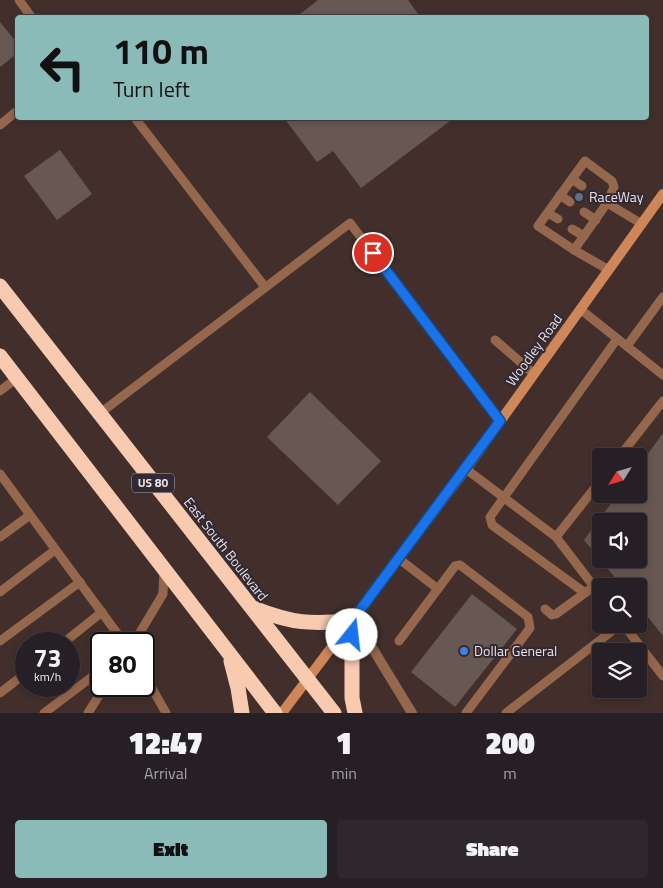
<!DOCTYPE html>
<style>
:root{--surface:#261f26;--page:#2e272e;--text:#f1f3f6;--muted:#a4a2a7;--line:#423d43;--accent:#8bbbb9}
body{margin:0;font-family:"Titillium Web",sans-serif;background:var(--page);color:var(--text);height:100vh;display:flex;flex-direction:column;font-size:19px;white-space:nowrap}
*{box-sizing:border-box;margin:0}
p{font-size:16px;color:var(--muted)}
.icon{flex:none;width:28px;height:28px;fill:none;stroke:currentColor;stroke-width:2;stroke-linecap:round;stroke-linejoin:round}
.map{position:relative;height:713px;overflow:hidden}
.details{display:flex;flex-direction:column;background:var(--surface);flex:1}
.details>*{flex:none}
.hud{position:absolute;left:15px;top:15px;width:634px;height:105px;border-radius:5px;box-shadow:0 2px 8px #0003,0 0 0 1px var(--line);background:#8bbbb9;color:#111;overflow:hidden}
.needle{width:32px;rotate:233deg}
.controls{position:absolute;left:592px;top:448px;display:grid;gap:10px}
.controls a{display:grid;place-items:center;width:55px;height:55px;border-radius:5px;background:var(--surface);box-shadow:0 2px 8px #0003,0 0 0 1px var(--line);font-size:25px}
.speed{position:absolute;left:15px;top:632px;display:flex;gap:10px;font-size:25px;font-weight:700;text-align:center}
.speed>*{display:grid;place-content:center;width:65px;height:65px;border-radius:50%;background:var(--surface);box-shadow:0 2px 8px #0003,0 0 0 1px var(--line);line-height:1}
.speed small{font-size:12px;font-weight:400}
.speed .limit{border:2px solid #111;border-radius:8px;background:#fff;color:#111}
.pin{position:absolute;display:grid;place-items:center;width:42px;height:42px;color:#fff;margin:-21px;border:2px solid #fff;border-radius:50%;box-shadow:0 1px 5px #0007}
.me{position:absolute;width:55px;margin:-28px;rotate:16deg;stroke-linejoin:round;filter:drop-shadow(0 0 4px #0008)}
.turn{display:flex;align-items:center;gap:18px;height:105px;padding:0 15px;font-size:22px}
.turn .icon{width:65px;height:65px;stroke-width:2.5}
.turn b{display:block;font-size:35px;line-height:42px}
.eta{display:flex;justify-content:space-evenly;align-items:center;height:85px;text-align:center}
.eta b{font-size:30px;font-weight:800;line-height:35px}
.cta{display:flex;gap:10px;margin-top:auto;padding:10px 15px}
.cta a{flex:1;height:58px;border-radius:5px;background:var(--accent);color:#111;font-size:20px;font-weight:800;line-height:58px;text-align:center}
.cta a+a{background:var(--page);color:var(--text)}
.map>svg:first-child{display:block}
.commercial{fill:#422f2b;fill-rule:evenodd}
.building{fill:#685854;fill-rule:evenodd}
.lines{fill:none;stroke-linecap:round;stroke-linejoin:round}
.lane{stroke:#95674c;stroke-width:9}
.street{stroke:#95674c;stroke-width:10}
.secondary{stroke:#cf875a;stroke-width:10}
.highway{stroke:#f8cab0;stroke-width:15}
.route-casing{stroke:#114b97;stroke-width:12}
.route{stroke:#1a73e8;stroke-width:9}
.service-dot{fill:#5c6f8a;stroke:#332932;stroke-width:2}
.shop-dot{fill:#3f7fe0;stroke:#332932;stroke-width:2}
.labels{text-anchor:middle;stroke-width:4;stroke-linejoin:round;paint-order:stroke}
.shield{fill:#332932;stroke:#b2aab1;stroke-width:1}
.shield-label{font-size:12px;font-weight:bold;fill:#e8e1e7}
.poi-label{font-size:14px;fill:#e8e1e7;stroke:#332932;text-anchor:start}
.street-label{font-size:14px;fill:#e8e1e7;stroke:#332932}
</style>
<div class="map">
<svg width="663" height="713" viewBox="0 0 663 713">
<rect width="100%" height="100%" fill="#332932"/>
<!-- commercial -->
<path class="commercial" d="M0,0H663V713H0ZM18,18H646V118H18ZM601,456H639V494H601ZM601,521H639V559H601ZM601,586H639V624H601ZM26,644H69V686H26ZM101,644H144V686H101ZM601,651H639V689H601Z"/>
<!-- building -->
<g class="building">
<path d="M318,0H408L421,18H295Z"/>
<path d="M0,22L18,44V53L0,67Z"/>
<path d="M284,118H454L361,188L333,151L317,162Z"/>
<path d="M60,150L92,194L57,220L24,176Z"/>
<path d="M310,392L381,461L338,505L267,437Z"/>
<path d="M663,433V636L639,606V586H622L584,540L618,494H639V466ZM601,521H639V559H601Z"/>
<path d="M472,594L517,629L455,707L411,672Z"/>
</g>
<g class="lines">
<!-- lane -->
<g class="lane">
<path d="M19,0L32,18"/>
<path d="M135,118L265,287"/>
<path d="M0,125L18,110"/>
<path d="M572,179L582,186"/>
<path d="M560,195L570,202"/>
<path d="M584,212L596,220"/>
<path d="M548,213L558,219"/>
<path d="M572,229L584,236"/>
<path d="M574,250L538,226L585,161L612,181L614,187L607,203L596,196"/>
<path d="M609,270L574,250L607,203L642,224"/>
<path d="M580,309L663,375"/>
<path d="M495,340L534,374"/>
<path d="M627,346L663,297"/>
<path d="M0,391L17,378"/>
<path d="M99,414L350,223L500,421"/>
<path d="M620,456L663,401"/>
<path d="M466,469L556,537L601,480"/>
<path d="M0,474L125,644"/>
<path d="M0,537L30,515"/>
<path d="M556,537L601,596"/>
<path d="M398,558L438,589"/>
<path d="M0,592L55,550"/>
<path d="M585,593L492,525L490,517L617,339"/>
<path d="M545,609L552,615L556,614L589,590"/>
<path d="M623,624L663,676"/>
<path d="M0,641L80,582"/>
<path d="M399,641L455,566L460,565L528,617L530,628L466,713"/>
<path d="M62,644L102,612"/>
<path d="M133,644L163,594L164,570"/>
<path d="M144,674L166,713"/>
<path d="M0,693L26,673"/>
<path d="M44,713L101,670"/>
<path d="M88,713L105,686"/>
<path d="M506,713L621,624"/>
</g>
<!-- street -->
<path class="street" d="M354,618L412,713"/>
<!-- secondary -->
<path class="secondary" d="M282,713L466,469L663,194"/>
<!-- highway -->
<g class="highway">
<path d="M0,286L334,713"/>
<path d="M0,356L275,713"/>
<path d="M253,608C294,624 309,624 352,621V698L355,713"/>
<path d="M231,661L238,688L242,713"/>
</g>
</g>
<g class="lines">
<defs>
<path id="route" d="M352,635V621L500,421L373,253"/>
</defs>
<!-- route casing -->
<use href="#route" class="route-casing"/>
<!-- route -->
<use href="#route" class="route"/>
</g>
<!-- markers -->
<circle class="service-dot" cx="579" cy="197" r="5"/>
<circle class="shop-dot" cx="464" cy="651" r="5"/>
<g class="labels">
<!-- shield labels -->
<rect class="shield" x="132" y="473.5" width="42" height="19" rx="4"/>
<g class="shield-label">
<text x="153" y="487">US 80</text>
</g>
<!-- poi labels -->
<g class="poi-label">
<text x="589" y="202">RaceWay</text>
<text x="474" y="656">Dollar General</text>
</g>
<!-- street labels -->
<g class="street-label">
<text transform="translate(534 350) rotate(-54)" y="5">Woodley Road</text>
<text transform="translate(226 549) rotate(52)" y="5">East South Boulevard</text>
</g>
</g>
</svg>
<div class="controls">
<a><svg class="needle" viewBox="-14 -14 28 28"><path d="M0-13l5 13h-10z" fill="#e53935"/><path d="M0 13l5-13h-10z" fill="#a4a2a7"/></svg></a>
<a><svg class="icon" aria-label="sound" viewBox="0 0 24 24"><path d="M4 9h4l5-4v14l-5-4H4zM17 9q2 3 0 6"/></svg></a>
<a><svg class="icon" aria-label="search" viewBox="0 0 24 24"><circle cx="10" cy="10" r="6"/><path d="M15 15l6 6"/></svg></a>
<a><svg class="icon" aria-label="layers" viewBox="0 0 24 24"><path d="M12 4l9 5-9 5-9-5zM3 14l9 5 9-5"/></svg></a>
</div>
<div class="speed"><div>73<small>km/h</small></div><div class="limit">80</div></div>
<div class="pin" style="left:373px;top:253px;background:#d93025"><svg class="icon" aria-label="arrive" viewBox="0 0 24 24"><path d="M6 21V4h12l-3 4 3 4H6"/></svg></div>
<svg class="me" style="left:352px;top:635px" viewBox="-20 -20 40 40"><circle r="19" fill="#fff"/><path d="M0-13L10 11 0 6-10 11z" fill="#1a73e8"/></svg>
<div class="hud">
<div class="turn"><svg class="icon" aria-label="left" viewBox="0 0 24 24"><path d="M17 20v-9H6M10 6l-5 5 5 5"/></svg><div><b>110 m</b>Turn left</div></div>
</div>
</div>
<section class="details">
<div class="eta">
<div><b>12:47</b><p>Arrival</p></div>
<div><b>1</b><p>min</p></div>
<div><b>200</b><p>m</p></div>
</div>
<div class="cta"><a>Exit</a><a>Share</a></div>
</section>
